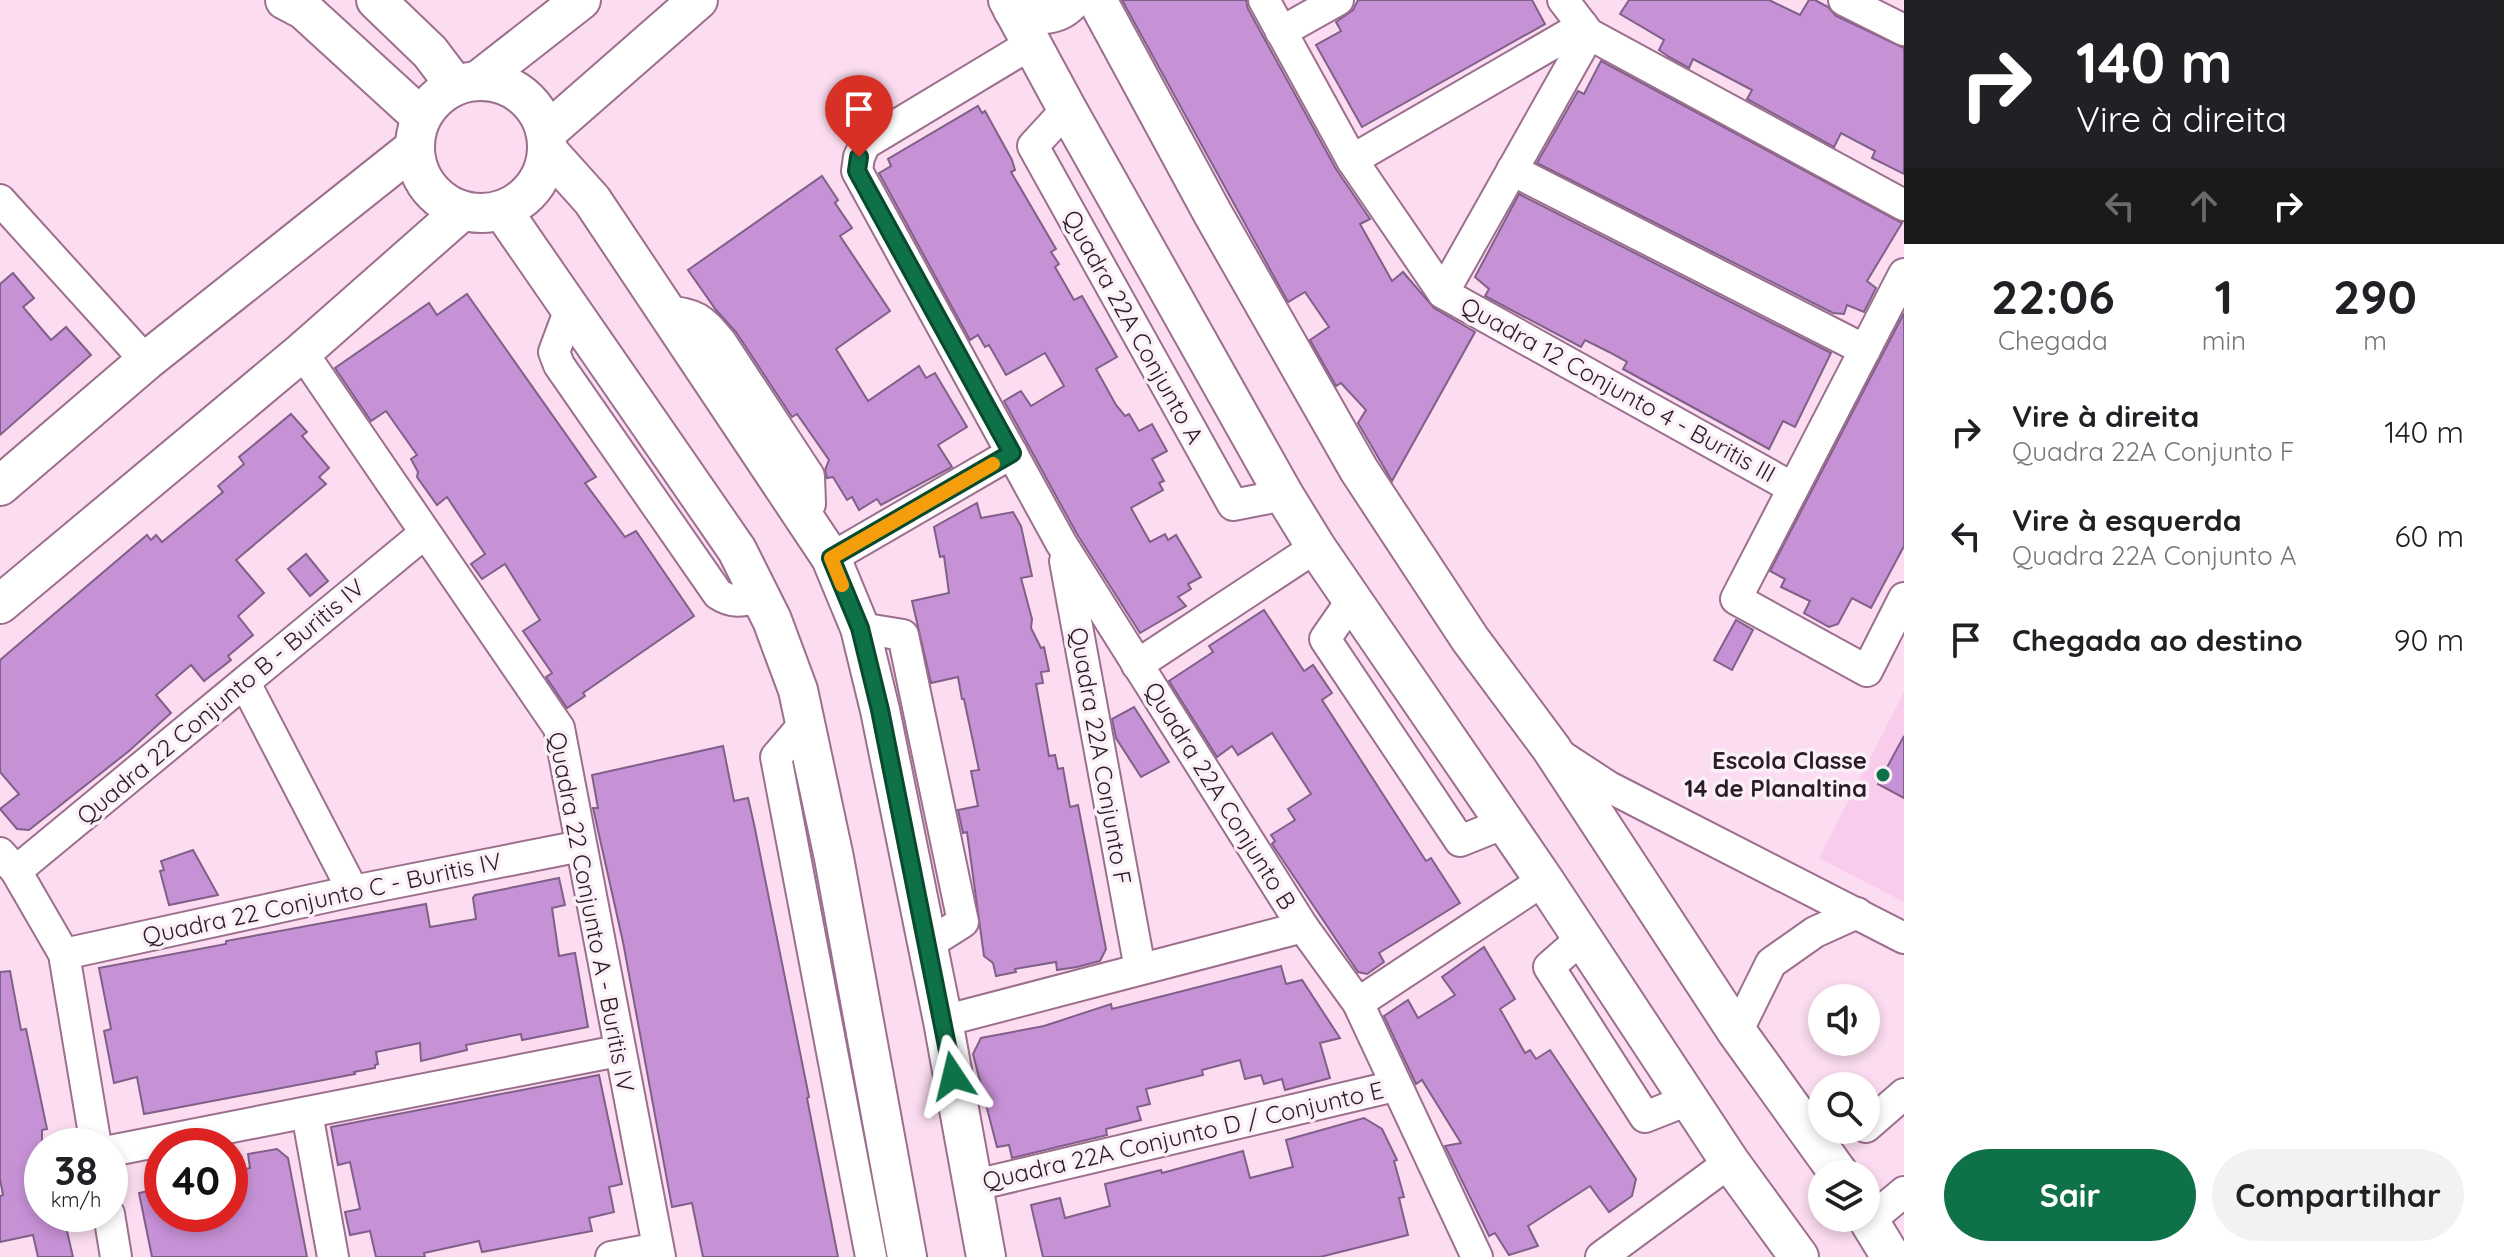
<!DOCTYPE html>
<html lang="pt">
<meta charset="utf-8">
<style>
:root{--surface:#fff;--page:#f2f2f2;--text:#202124;--muted:#757577;--accent:#0e7147}
body{margin:0;font-family:Quicksand,sans-serif;background:var(--page);color:var(--text);height:100vh;display:flex;flex-direction:column;font-size:30px;white-space:nowrap}
*{box-sizing:border-box;margin:0}
p{font-size:26px;color:var(--muted)}
.icon{flex:none;width:44px;height:44px;fill:none;stroke:currentColor;stroke-width:2;stroke-linecap:round;stroke-linejoin:round}
.map{position:relative;flex:1;overflow:hidden}
.sheet{display:flex;flex-direction:column;background:var(--surface);width:600px}
.sheet>*{flex:none}
.banner{background:#202124;color:#fff;overflow:hidden}
.tools{position:absolute;left:1808px;top:984px;display:grid;gap:16px}
.tools a{display:grid;place-items:center;width:72px;height:72px;border-radius:50%;background:var(--surface);box-shadow:0 4px 12px #0003;font-size:40px}
.speed{position:absolute;left:24px;top:1128px;display:flex;gap:16px;font-size:40px;font-weight:700;text-align:center}
.speed>*{display:grid;place-content:center;width:104px;height:104px;border-radius:50%;background:var(--surface);box-shadow:0 4px 12px #0003;line-height:1}
.speed small{font-size:20px;font-weight:400}
.speed .limit{border:12px solid #d22;background:#fff;color:#111}
.pin{position:absolute;display:grid;place-items:center;width:68px;height:68px;color:#fff;margin:-82px -34px;border-radius:50% 50% 50% 0;rotate:-45deg;box-shadow:0 0 8px #0007}
.pin .icon{rotate:45deg}
.me{position:absolute;width:88px;margin:-44px;rotate:350deg;stroke-linejoin:round;filter:drop-shadow(0 0 6px #0008)}
.turn{display:flex;align-items:center;gap:28px;height:168px;padding:0 40px;font-size:36px}
.turn .icon{width:104px;height:104px;stroke-width:2.5}
.turn b{display:block;font-size:56px;line-height:68px}
.lanes{display:flex;align-items:center;height:76px;padding:0 40px;background:#0003;justify-content:center;gap:40px;direction:ltr}
.lanes .off{opacity:.35}
.eta{display:flex;justify-content:space-evenly;align-items:center;height:136px;text-align:center}
.eta b{font-size:48px;font-weight:700;line-height:56px}
.cta{display:flex;gap:16px;margin-top:auto;padding:16px 40px}
.cta a{flex:1;height:92px;border-radius:48px;background:var(--accent);color:#fff;font-size:32px;font-weight:700;line-height:92px;text-align:center}
.cta a+a{background:var(--page);color:var(--text)}
ul{padding:0;list-style:none}
li{display:flex;align-items:center;gap:24px;height:104px;padding:0 40px}
li div{flex:1}
li b{display:block;font-size:30px}
li em{font-style:normal}
main{display:flex;flex:1;min-height:0}
.map>svg:first-child{display:block}
.built{fill:#f9cceb}
.building{fill:#c791d6;stroke:#7f6088;stroke-width:2}
.lines{fill:none;stroke-linecap:round;stroke-linejoin:round}
.minor-casing{stroke:#9c6f8e;stroke-width:34}
.tertiary-casing{stroke:#9c6f8e;stroke-width:42}
.minor{stroke:#fff;stroke-width:30}
.tertiary{stroke:#fff;stroke-width:38}
.route-casing{stroke:#09492e;stroke-width:20}
.route{stroke:#0e7147;stroke-width:14}
.slow{stroke:#f59e0b;stroke-width:14}
.poi-dot{fill:#0e7147;stroke:#fbf0f7;stroke-width:3}
.labels{text-anchor:middle;stroke-width:7;stroke-linejoin:round;paint-order:stroke}
.street-label{font-size:24px;fill:#2d1c28;stroke:#fbf0f7}
.poi-label{font-size:24px;font-weight:bold;fill:#2d1c28;stroke:#fbf0f7;text-anchor:end}
</style>
<main>
<div class="map">
<svg width="1904" height="1257" viewBox="0 0 1904 1257">
<rect width="100%" height="100%" fill="#fbdcf0"/>
<!-- built -->
<path class="built" d="M1904,692V902L1819,858Z"/>
<!-- building -->
<g class="building">
<path d="M1122,0H1246L1248,9L1336,169L1370,219L1360,224L1392,281L1403,272L1434,308L1475,332L1392,481L1358,423L1366,410L1341,383L1336,386L1310,340L1329,327L1305,292L1288,302Z"/>
<path d="M1358,0H1532L1545,24L1362,127L1316,45L1341,31L1336,22L1353,10Z"/>
<path d="M1629,0H1769L1800,15L1809,0H1815L1828,7L1836,16L1904,48V174L1872,158L1875,151L1841,133L1834,147L1747,99L1752,90L1693,59L1689,68L1669,57L1659,50L1664,40L1620,14Z"/>
<path d="M1601,61L1902,223L1867,281L1876,288L1864,312L1847,305L1844,314L1833,313L1537,163L1578,91L1584,94Z"/>
<path d="M978,106L982,113L985,111L996,131L1012,160L1015,170L1011,172L1056,249L1051,252L1059,264L1055,267L1074,300L1082,296L1117,357L1096,369L1116,405L1125,416L1129,414L1139,431L1152,424L1167,451L1152,459L1164,481L1159,483L1163,490L1131,508L1150,542L1165,534L1168,540L1176,535L1201,577L1188,584L1191,589L1178,597L1186,606L1140,633L1077,534L1004,401L1021,391L1031,406L1064,386L1045,353L1006,375L989,345L985,347L978,335L970,340L879,173L891,166L888,159Z"/>
<path d="M822,176L838,200L835,203L852,228L840,236L890,311L836,349L868,401L919,366L926,378L935,373L967,427L938,445L952,467L881,505L877,499L859,510L852,497L847,500L833,477L827,478L825,470L829,460L797,414L792,417L736,332L716,310L688,270Z"/>
<path d="M1519,194L1831,353L1795,427L1783,421L1769,449L1623,369L1627,362L1609,352L1585,340L1581,347L1485,296L1489,289L1475,277Z"/>
<path d="M13,273L34,298L23,307L51,340L66,327L91,355L0,435V284Z"/>
<path d="M467,294L596,477L585,483L625,537L636,531L694,616L583,693L585,696L567,708L546,677L552,673L523,631L540,620L505,564L482,579L471,564L485,554L447,497L437,505L417,477L418,472L411,459L417,455L386,411L371,421L335,368L429,303L437,315Z"/>
<path d="M1904,313V546L1871,608L1852,598L1838,624L1829,627L1804,613L1810,601L1781,587L1785,579L1770,571Z"/>
<path d="M291,414L307,432L302,436L329,468L319,477L326,484L236,560L264,593L238,616L253,635L228,656L231,660L204,681L191,665L156,695L171,713L129,751L29,830L17,829L0,809L19,794L0,772V660L147,535L151,540L156,535L162,542L223,492L218,486L244,464L239,457Z"/>
<path d="M977,503L981,518L1013,512L1021,526L1032,576L1021,578L1032,619L1031,628L1041,648L1044,647L1049,671L1041,672L1043,683L1036,684L1049,756L1055,755L1058,769L1063,768L1070,807L1078,805L1106,949L1100,961L1077,967L1057,970L1056,962L1015,969L1016,972L996,976L993,963L984,956L967,832L963,833L958,810L978,806L971,771L979,770L964,699H962L958,677L931,683L912,601L949,593L944,556L940,557L934,527Z"/>
<path d="M306,554L328,581L310,596L288,569Z"/>
<path d="M1264,610L1304,671L1313,665L1332,693L1322,700L1426,861L1431,858L1460,903L1379,953L1384,962L1367,974L1358,972L1272,844L1275,841L1271,835L1295,820L1288,809L1311,794L1272,733L1238,755L1232,746L1217,757L1169,681L1213,652L1209,646Z"/>
<path d="M1736,620L1753,630L1732,670L1714,660Z"/>
<path d="M1134,707L1169,762L1141,777L1116,738L1112,719Z"/>
<path d="M1904,736V798L1878,784Z"/>
<path d="M723,746L734,801L748,798L754,824L809,1097L807,1098L838,1257H703L692,1203L672,1207L623,942L593,808H598L592,775Z"/>
<path d="M193,850L218,895L169,905L160,871L164,870L161,861Z"/>
<path d="M559,878L565,905L552,908L559,956L575,953L588,1027L522,1040L521,1034L466,1045L467,1050L421,1061L420,1043L376,1052L378,1064L375,1065V1068L354,1072L355,1074L144,1114L137,1077L114,1083L104,1031L111,1029L99,968L226,944V941L426,904L430,927L476,919L473,898L475,895Z"/>
<path d="M1484,947L1515,999L1500,1009L1525,1053L1530,1050L1536,1059L1550,1050L1636,1179L1632,1196L1609,1212L1590,1186L1528,1226L1538,1246L1509,1255L1495,1233L1489,1236L1445,1146L1461,1143L1422,1080L1416,1084L1384,1016L1408,1000L1418,1018L1455,995L1442,977Z"/>
<path d="M1281,966L1286,984L1302,980L1340,1038L1320,1043L1330,1078L1285,1090L1282,1079L1264,1084L1261,1075L1245,1079L1240,1060L1202,1070L1203,1075L1146,1089L1150,1104L1137,1107L1141,1120L1106,1129L1107,1135L1012,1158L1009,1145L997,1147L973,1054L981,1038L1044,1026L1111,1004L1112,1009Z"/>
<path d="M10,971L21,1030L26,1029L47,1129L42,1130V1214H63L73,1257H38L33,1235L0,1242V1196L3,1195L0,1179V972Z"/>
<path d="M599,1075L622,1184L609,1187L614,1212L589,1218L592,1231L482,1252L479,1241L424,1253L425,1257H376L370,1231L350,1235L345,1212L360,1209L350,1162L338,1165L331,1127Z"/>
<path d="M1364,1118L1382,1129L1397,1160L1394,1161L1404,1197L1399,1198L1408,1235L1320,1257H1043L1031,1205L1060,1198L1065,1218L1110,1206L1105,1184L1161,1170L1162,1173L1243,1151L1250,1178L1293,1167L1286,1140Z"/>
<path d="M277,1149L288,1158L307,1257H152L139,1193L162,1188V1214H230V1172L250,1168L248,1154Z"/>
</g>
<g class="lines">
<defs>
<g id="minor">
<path d="M1264,0L1352,160L1443,293L1793,488"/>
<path d="M1563,0L1589,34L1904,205"/>
<path d="M1844,0L1904,30"/>
<path d="M1281,32L1338,0"/>
<path d="M1031,44L865,144L859,157L857,171L1061,543L1303,927L1358,1003L1477,1257"/>
<path d="M1067,109L1033,146L1233,505L1284,495"/>
<path d="M1352,160L1583,26"/>
<path d="M1512,170L1865,350"/>
<path d="M0,200L146,361"/>
<path d="M1904,274L1736,599L1867,671L1904,598"/>
<path d="M1443,293L1589,34"/>
<path d="M570,309L554,352L559,365L718,594C733,604 743,601 761,597"/>
<path d="M666,311C698,315 700,317 721,342L809,476L810,504L804,516"/>
<path d="M302,352L559,728L660,1257"/>
<path d="M831,558L1012,453"/>
<path d="M1065,561L1140,969"/>
<path d="M1352,600L1325,639L1460,841L1505,823"/>
<path d="M860,628L903,635L963,922L928,944"/>
<path d="M1137,665L1316,547"/>
<path d="M245,683L353,891"/>
<path d="M805,723L776,757L871,1257"/>
<path d="M1557,753L1609,787L1904,938"/>
<path d="M0,853L16,871L64,954L96,1146"/>
<path d="M16,871L425,533"/>
<path d="M1582,938L1549,967L1645,1117L1688,1100"/>
<path d="M64,954L353,891L581,846"/>
<path d="M1358,1003L1544,880"/>
<path d="M943,1021L1303,927"/>
<path d="M1737,1032L1771,963L1815,932L1857,913"/>
<path d="M307,1113L333,1257"/>
<path d="M1866,1127L1904,1094"/>
<path d="M110,1151L618,1051"/>
<path d="M971,1186L1395,1086"/>
<path d="M109,1214L116,1257"/>
<path d="M1869,1221L1904,1192"/>
<path d="M611,1257L658,1248"/>
<path d="M1601,1257L1730,1162"/>
</g>
<g id="tertiary">
<path d="M285,0L304,10L421,117"/>
<path d="M376,0L430,52L455,85"/>
<path d="M1008,0L1067,109L1284,495L1316,547L1544,880L1730,1162L1799,1257"/>
<path d="M1097,0L1213,214L1359,470L1470,639L1551,748L1737,1032L1839,1174"/>
<path d="M1013,10C1035,15 1056,19 1072,0"/>
<path d="M480,79L581,0"/>
<circle cx="481" cy="147" r="66"/>
<path d="M546,133L698,0"/>
<path d="M548,151L592,200L831,558L860,628L880,710L943,1021L986,1257"/>
<path d="M502,210L737,550L772,620L798,690L834,858L907,1257"/>
<path d="M0,486L146,361L414,148"/>
<path d="M0,604L302,352L462,211"/>
<path d="M1866,1216L1891,1257"/>
</g>
</defs>
<!-- minor casing -->
<use href="#minor" class="minor-casing"/>
<!-- tertiary casing -->
<use href="#tertiary" class="tertiary-casing"/>
<!-- minor -->
<use href="#minor" class="minor"/>
<!-- tertiary -->
<use href="#tertiary" class="tertiary"/>
</g>
<g class="lines">
<defs>
<path id="route" d="M859,157L857,171L1012,453L831,558L860,628L880,710L953,1076"/>
</defs>
<!-- route casing -->
<use href="#route" class="route-casing"/>
<!-- route -->
<use href="#route" class="route"/>
<!-- slow -->
<path class="slow" d="M842,585L831,558L993,464"/>
</g>
<!-- markers -->
<circle class="poi-dot" cx="1883" cy="775" r="8"/>
<g class="labels">
<!-- street labels -->
<g class="street-label">
<text transform="translate(1133 327) rotate(61)" y="8">Quadra 22A Conjunto A</text>
<text transform="translate(1618 390) rotate(29)" y="8">Quadra 12 Conjunto 4 - Buritis III</text>
<text transform="translate(221 702) rotate(-40)" y="8">Quadra 22 Conjunto B - Buritis IV</text>
<text transform="translate(1100 756) rotate(80)" y="8">Quadra 22A Conjunto F</text>
<text transform="translate(1220 796) rotate(58)" y="8">Quadra 22A Conjunto B</text>
<text transform="translate(322 899) rotate(-12)" y="8">Quadra 22 Conjunto C - Buritis IV</text>
<text transform="translate(591 912) rotate(79)" y="8">Quadra 22 Conjunto A - Buritis IV</text>
<text transform="translate(1183 1136) rotate(-13)" y="8">Quadra 22A Conjunto D / Conjunto E</text>
</g>
<!-- poi labels -->
<g class="poi-label">
<text x="1867" y="769">Escola Classe<tspan x="1867" dy="28">14 de Planaltina</tspan></text>
</g>
</g>
</svg>
<div class="tools">
<a><svg class="icon" aria-label="sound" viewBox="0 0 24 24"><path d="M4 9h4l5-4v14l-5-4H4zM17 9q2 3 0 6"/></svg></a>
<a><svg class="icon" aria-label="search" viewBox="0 0 24 24"><circle cx="10" cy="10" r="6"/><path d="M15 15l6 6"/></svg></a>
<a><svg class="icon" aria-label="layers" viewBox="0 0 24 24"><path d="M12 4l9 5-9 5-9-5zM3 14l9 5 9-5"/></svg></a>
</div>
<div class="speed"><div>38<small>km/h</small></div><div class="limit">40</div></div>
<div class="pin" style="left:859px;top:157px;background:#d93025"><svg class="icon" aria-label="arrive" viewBox="0 0 24 24"><path d="M6 21V4h12l-3 4 3 4H6"/></svg></div>
<svg class="me" style="left:953px;top:1076px" viewBox="-20 -20 40 40"><path d="M0-17L14 15 0 8-14 15z" fill="#0e7147" stroke="#fff" stroke-width="4"/></svg>
</div>
<section class="sheet">
<div class="banner">
<div class="turn"><svg class="icon" aria-label="right" viewBox="0 0 24 24"><path d="M7 20v-9h11M14 6l5 5-5 5"/></svg><div><b>140 m</b>Vire à direita</div></div>
<div class="lanes"><svg class="icon off" aria-label="left" viewBox="0 0 24 24"><path d="M17 20v-9H6M10 6l-5 5 5 5"/></svg><svg class="icon off" aria-label="ahead" viewBox="0 0 24 24"><path d="M12 20V5M6 11l6-6 6 6"/></svg><svg class="icon" aria-label="right" viewBox="0 0 24 24"><path d="M7 20v-9h11M14 6l5 5-5 5"/></svg></div>
</div>
<div class="eta">
<div><b>22:06</b><p>Chegada</p></div>
<div><b>1</b><p>min</p></div>
<div><b>290</b><p>m</p></div>
</div>
<ul>
<li><svg class="icon" aria-label="right" viewBox="0 0 24 24"><path d="M7 20v-9h11M14 6l5 5-5 5"/></svg><div><b>Vire à direita</b><p>Quadra 22A Conjunto F</p></div><em>140 m</em></li>
<li><svg class="icon" aria-label="left" viewBox="0 0 24 24"><path d="M17 20v-9H6M10 6l-5 5 5 5"/></svg><div><b>Vire à esquerda</b><p>Quadra 22A Conjunto A</p></div><em>60 m</em></li>
<li><svg class="icon" aria-label="arrive" viewBox="0 0 24 24"><path d="M6 21V4h12l-3 4 3 4H6"/></svg><div><b>Chegada ao destino</b></div><em>90 m</em></li>
</ul>
<div class="cta"><a>Sair</a><a>Compartilhar</a></div>
</section>
</main>
